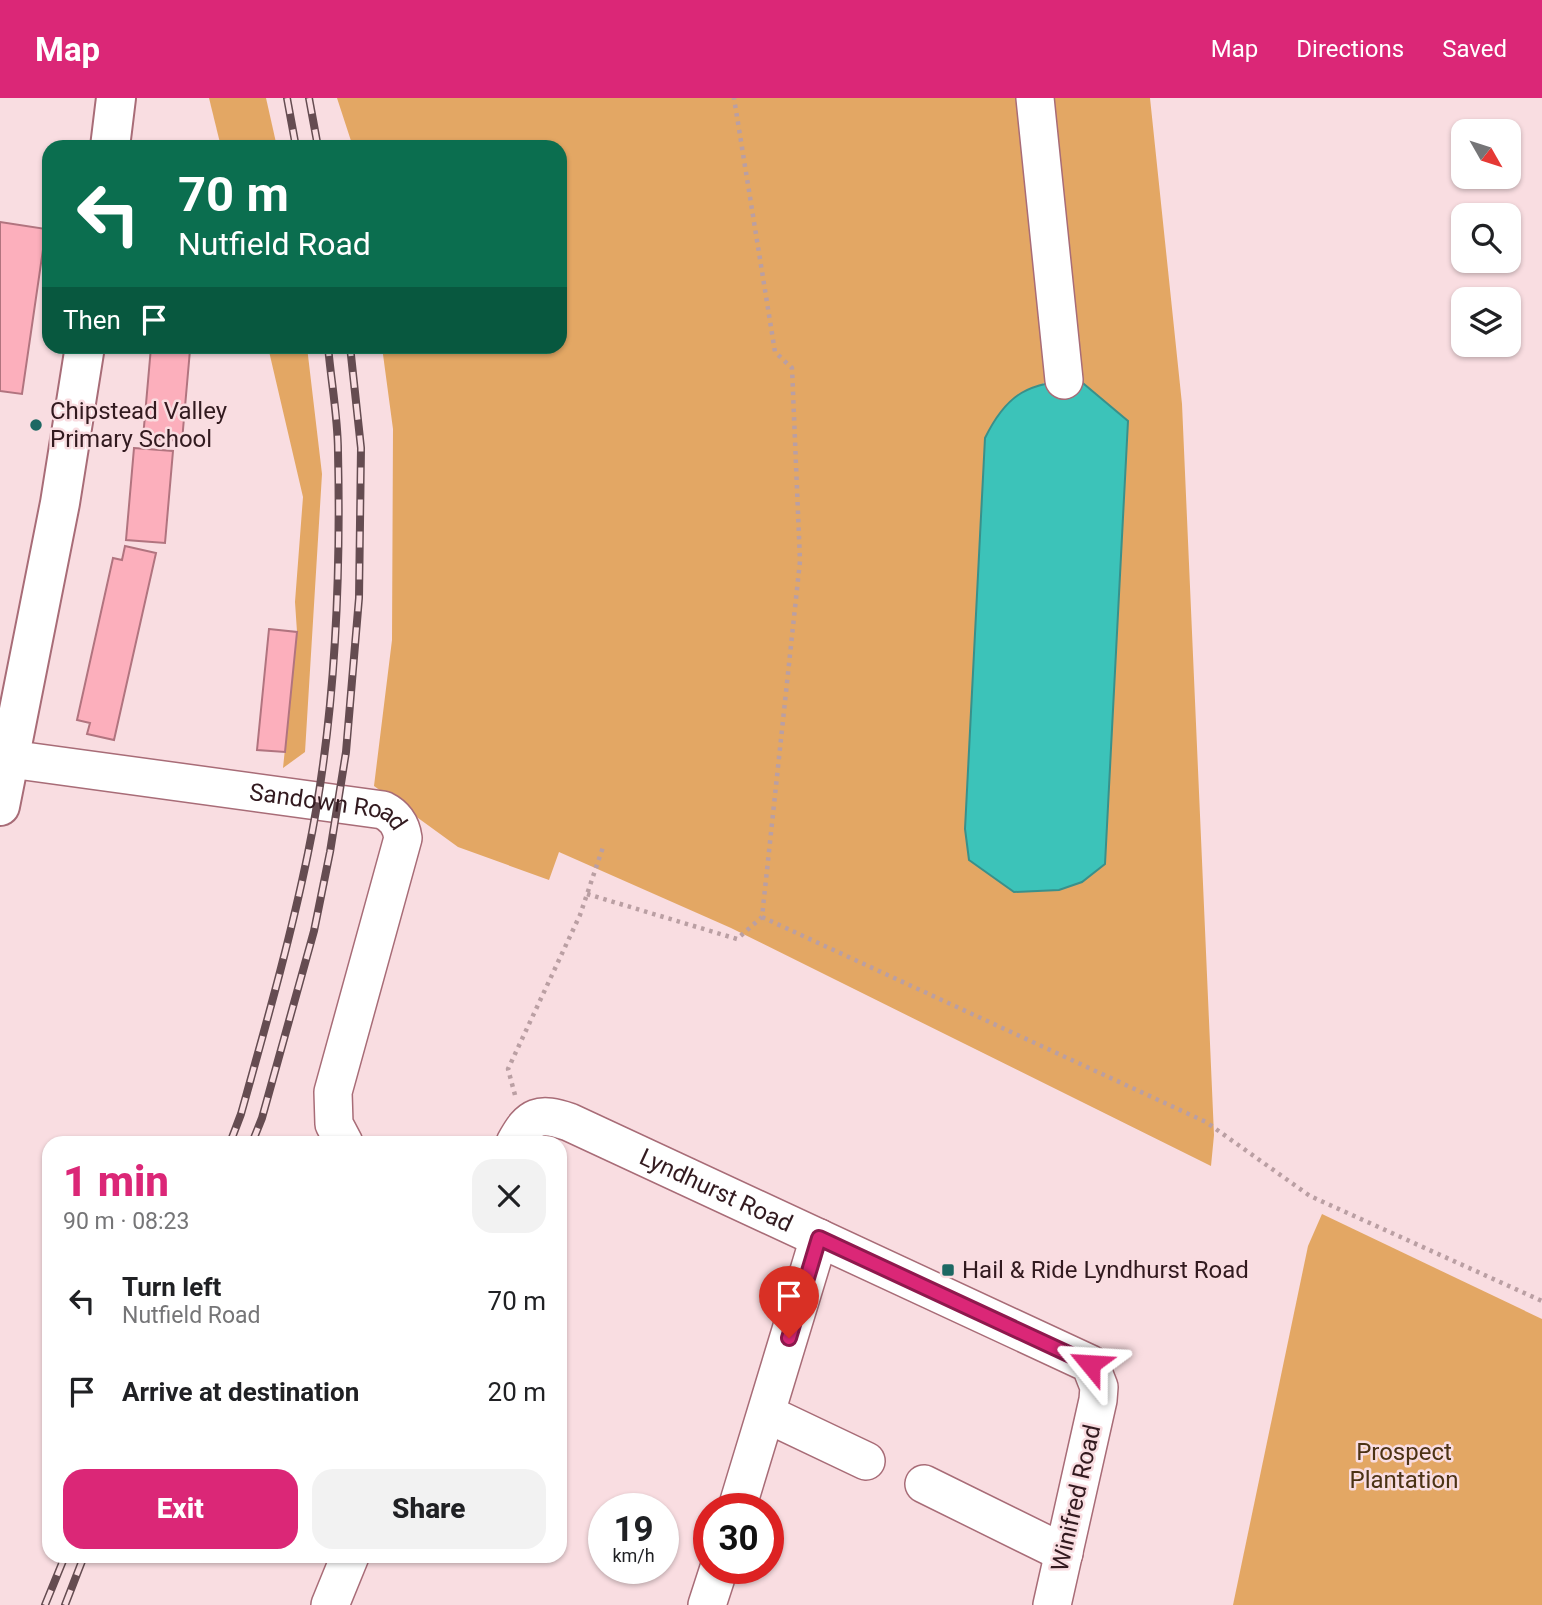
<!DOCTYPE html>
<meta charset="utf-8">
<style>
:root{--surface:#fff;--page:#f2f2f2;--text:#202124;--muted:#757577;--accent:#db2777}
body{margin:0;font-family:Roboto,sans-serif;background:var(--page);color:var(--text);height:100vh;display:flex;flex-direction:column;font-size:26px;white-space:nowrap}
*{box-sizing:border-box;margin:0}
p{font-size:23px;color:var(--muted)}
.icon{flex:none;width:38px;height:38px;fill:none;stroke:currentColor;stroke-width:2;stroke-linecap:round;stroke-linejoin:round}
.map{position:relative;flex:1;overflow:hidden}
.sheet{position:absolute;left:42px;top:1038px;width:525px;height:427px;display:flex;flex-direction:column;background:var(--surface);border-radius:21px;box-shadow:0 2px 5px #0004}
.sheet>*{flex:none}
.top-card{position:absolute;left:42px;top:42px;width:525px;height:214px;border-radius:21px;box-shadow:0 2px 5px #0004;background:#0b6e4f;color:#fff;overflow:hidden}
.needle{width:46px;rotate:129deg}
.tools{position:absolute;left:1451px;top:21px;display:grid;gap:14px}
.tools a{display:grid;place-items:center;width:70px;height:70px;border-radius:14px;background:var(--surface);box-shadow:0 2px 5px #0004;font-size:35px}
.speed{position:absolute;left:588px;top:1395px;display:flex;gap:14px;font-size:35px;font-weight:700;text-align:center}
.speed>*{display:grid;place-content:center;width:91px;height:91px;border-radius:50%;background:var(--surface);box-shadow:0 2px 5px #0004;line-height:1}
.speed small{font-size:18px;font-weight:400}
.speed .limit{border:10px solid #d22;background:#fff;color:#111}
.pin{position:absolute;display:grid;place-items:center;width:60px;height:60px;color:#fff;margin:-72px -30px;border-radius:50% 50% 50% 0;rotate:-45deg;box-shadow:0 0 7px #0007}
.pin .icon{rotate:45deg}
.me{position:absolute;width:77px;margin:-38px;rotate:297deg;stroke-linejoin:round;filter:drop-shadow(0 0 5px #0008)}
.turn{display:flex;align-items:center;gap:24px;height:147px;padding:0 21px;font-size:32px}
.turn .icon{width:91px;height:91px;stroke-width:2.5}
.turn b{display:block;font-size:49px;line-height:60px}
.then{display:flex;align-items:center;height:66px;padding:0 21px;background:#0003;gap:14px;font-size:26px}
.round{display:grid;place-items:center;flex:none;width:74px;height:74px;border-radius:21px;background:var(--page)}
.head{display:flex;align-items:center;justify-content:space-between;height:119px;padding:0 21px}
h1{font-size:42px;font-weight:800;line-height:52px;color:var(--accent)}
.button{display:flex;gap:14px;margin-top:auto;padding:14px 21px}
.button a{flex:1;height:80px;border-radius:21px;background:var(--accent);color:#fff;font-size:28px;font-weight:800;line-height:80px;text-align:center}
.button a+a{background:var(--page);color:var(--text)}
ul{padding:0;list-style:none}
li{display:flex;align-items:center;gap:21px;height:91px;padding:0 21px}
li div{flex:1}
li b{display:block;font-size:26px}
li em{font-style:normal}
header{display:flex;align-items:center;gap:42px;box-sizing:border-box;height:98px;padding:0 35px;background:var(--accent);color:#fff}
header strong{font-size:33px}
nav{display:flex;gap:38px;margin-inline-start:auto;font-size:24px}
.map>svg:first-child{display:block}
.green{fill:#e3a764;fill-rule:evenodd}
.water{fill:#3cc3b9;stroke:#39908b;stroke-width:2}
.building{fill:#fcafbc;stroke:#b1747f;stroke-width:2}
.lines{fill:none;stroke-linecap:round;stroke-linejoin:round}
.minor-casing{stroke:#a86c77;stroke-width:40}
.major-casing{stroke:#a86c77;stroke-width:42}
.path{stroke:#ba9fa3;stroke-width:4.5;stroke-dasharray:3.5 5;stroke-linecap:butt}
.minor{stroke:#fff;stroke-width:37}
.major{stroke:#fff;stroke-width:38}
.rail-casing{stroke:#654c51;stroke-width:8}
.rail{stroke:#f9dde1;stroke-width:5;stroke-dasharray:16;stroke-linecap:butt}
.route-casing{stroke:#8e194d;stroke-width:18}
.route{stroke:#db2777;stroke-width:12}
.poi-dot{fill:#1d6863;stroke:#f9dde1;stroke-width:2.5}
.labels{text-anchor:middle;stroke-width:5;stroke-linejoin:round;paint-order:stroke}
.poi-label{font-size:24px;fill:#321a1f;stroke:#f9dde1;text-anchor:start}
.street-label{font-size:24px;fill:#321a1f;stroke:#f9dde1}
.park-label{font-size:24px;fill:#4b3214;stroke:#f9dde1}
</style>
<header>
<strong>Map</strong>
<nav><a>Map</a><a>Directions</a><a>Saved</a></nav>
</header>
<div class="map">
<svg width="1542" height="1507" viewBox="0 0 1542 1507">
<rect width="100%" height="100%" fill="#f9dde1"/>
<!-- green -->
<g class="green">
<path d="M209,0H266L277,49H221Z"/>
<path d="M337,0H1150L1182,306L1214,1037L1211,1068L731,830L559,754L549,782L458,749L374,688L392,542L393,331L382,249L560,248V49H353ZM1078,281L1014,794L998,782L1043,285Z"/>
<path d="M268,249H307L322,376L305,654L283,670L297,534L295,504L303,399Z"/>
<path d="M1322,1116L1542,1221V1507H1233L1308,1148Z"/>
</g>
<!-- water -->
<path class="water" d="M1078,281L1128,323L1105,766L1082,784L1059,792L1014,794L969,762L965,731L985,340C1008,293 1029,286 1078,281Z"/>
<!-- building -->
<g class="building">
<path d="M0,124L46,131L22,296L0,293Z"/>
<path d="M151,249L190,252L182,343L143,340Z"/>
<path d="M134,350L173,353L165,445L126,442Z"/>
<path d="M125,448L156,455L114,642L87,636L90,625L77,622L113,460L122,462Z"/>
<path d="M269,531L297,534L285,654L257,652Z"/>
</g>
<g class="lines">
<defs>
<g id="minor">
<path d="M1035,0L1064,282"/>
<path id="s1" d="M10,661L383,712C395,718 401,726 403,740L333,994L334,1026L344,1045"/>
<path id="s2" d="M515,1045C530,1017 539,1014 569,1024L1090,1266L1099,1289L1098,1302L1052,1507"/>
<path d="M767,1316L866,1363"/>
<path d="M924,1386L1064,1455"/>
<path d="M737,1410L819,1140"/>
<path d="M330,1507L350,1458"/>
<path d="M707,1507L719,1470"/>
</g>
<g id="major">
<path d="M110,49L116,0"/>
<path d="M0,708L60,405L85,248"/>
</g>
</defs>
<!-- minor casing -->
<use href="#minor" class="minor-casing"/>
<!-- major casing -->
<use href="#major" class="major-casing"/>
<!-- path -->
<g class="path">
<path d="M587,796L737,841L762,819L800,463L792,270L775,254L734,0"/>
<path d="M762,819L1206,1024L1310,1098L1542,1203"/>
<path d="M515,997L508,971L580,817L604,746"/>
</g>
<!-- minor -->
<use href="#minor" class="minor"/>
<!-- major -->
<use href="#major" class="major"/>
<defs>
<g id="rail">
<path d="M287,0L296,49"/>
<path d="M309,0L318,49"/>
<path d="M230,1045L241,1016C265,930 290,843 308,755C335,625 341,486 338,354C338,319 331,283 328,248"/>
<path d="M252,1045L262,1020L314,833L330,754L346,654L359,500L361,350L350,248"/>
<path d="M45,1507L65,1458"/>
<path d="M65,1507L84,1458"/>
</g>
</defs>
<!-- rail casing -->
<use href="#rail" class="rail-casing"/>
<!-- rail -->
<use href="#rail" class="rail"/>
</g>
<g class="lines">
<defs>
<path id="route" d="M789,1240L819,1140L1090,1266"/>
</defs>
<!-- route casing -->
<use href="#route" class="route-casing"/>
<!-- route -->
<use href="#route" class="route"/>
</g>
<!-- markers -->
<g class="poi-dot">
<circle cx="36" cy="327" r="7"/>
<rect x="941" y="1165" width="14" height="14" rx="3.5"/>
</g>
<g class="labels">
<!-- poi labels -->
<g class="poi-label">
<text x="50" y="321">Chipstead Valley<tspan x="50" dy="28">Primary School</tspan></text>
<text x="962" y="1180">Hail &amp; Ride Lyndhurst Road</text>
</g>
<!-- street labels -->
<g class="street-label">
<text dy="8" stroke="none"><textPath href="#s1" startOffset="322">Sandown Road</textPath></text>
<text dy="8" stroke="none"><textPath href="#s2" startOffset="229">Lyndhurst Road</textPath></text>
<text transform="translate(1076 1400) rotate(-77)" y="8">Winifred Road</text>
</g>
<!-- park labels -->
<g class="park-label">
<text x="1404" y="1362">Prospect<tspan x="1404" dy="28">Plantation</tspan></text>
</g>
</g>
</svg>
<div class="tools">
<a><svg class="needle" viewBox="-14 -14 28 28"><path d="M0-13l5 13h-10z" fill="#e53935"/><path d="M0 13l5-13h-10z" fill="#757577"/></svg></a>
<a><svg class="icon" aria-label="search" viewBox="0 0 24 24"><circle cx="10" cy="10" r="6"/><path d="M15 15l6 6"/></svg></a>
<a><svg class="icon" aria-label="layers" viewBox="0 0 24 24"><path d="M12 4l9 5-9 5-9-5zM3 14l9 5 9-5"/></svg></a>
</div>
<div class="speed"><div>19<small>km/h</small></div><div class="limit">30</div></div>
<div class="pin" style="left:789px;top:1240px;background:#d93025"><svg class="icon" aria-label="arrive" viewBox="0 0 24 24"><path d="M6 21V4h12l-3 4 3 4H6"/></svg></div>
<svg class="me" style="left:1090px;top:1266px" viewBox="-20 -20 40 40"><path d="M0-17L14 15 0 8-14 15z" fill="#db2777" stroke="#fff" stroke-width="4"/></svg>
<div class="top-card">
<div class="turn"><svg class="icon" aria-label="left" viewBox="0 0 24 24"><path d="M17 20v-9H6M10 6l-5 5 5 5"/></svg><div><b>70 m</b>Nutfield Road</div></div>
<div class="then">Then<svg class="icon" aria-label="arrive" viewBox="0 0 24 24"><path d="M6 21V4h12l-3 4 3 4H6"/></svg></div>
</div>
<section class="sheet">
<div class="head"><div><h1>1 min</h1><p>90 m · 08:23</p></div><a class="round"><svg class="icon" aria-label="close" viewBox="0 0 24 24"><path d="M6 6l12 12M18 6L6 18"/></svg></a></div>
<ul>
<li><svg class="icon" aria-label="left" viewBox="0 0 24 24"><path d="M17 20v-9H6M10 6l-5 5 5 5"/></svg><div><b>Turn left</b><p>Nutfield Road</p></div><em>70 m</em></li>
<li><svg class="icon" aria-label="arrive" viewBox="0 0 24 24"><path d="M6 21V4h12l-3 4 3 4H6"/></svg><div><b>Arrive at destination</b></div><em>20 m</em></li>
</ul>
<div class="button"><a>Exit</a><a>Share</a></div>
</section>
</div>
